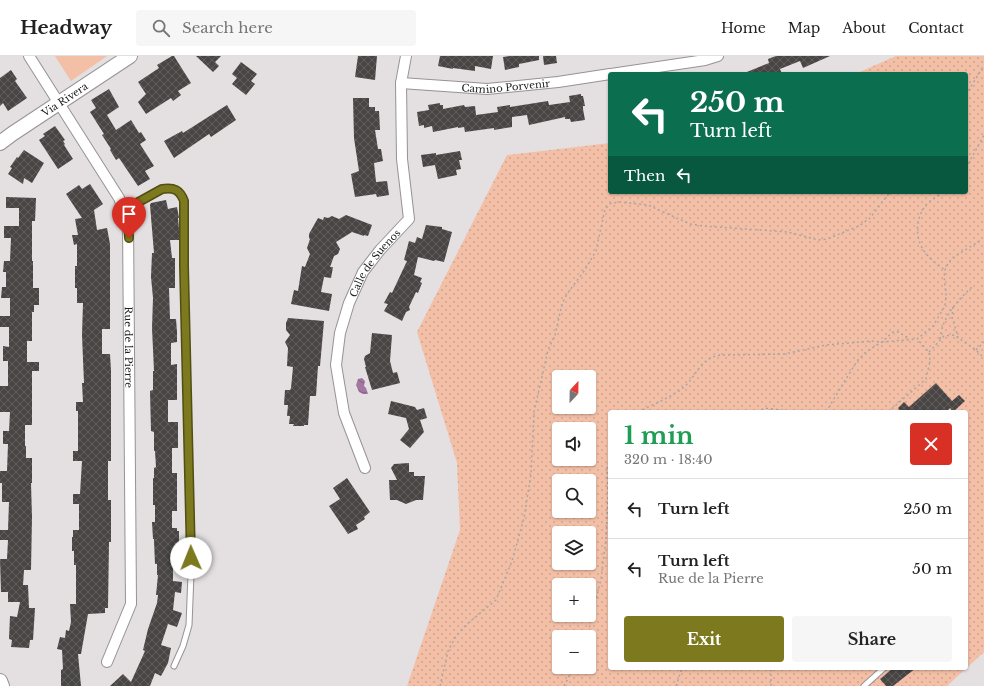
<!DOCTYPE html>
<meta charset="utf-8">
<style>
:root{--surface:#fff;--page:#f6f6f6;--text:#222;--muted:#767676;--line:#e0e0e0;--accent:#7d791e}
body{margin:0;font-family:"Libre Baskerville",serif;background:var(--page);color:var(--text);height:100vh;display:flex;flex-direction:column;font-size:15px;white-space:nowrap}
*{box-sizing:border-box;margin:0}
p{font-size:13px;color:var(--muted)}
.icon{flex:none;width:22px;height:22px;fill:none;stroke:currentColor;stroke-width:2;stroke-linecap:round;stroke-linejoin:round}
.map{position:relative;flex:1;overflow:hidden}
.panel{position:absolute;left:608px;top:354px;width:360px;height:260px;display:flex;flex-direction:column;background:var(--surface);border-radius:4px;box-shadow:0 1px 3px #0004}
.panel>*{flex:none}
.guide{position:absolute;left:608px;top:16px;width:360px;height:122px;border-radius:4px;box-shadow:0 1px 3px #0004;background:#0b6e4f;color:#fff;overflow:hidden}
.needle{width:26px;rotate:22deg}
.buttons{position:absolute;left:552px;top:314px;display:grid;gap:8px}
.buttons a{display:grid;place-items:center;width:44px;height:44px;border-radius:4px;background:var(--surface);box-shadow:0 1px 3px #0004;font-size:20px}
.pin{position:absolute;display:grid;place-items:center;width:34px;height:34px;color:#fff;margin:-41px -17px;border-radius:50% 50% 50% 0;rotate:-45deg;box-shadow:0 0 4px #0007}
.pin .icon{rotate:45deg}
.me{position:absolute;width:44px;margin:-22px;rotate:359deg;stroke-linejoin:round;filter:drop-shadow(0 0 3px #0008)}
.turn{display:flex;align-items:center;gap:14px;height:84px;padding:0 16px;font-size:18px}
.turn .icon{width:52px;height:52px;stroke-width:2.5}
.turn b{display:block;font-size:28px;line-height:34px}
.then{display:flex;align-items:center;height:38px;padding:0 16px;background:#0003;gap:8px;font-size:15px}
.round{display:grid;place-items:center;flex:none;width:42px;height:42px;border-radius:4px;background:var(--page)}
.summary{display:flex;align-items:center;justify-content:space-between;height:68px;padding:0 16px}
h1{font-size:24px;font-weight:700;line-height:30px;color:#1e9e55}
.button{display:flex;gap:8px;margin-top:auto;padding:8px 16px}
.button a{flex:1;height:46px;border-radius:4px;background:var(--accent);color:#fff;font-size:16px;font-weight:700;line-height:46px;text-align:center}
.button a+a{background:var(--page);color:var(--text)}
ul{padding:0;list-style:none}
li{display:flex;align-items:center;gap:12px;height:60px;padding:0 16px;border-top:1px solid var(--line)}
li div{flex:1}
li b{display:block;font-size:15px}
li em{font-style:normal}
header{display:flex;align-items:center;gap:24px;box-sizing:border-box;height:56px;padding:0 20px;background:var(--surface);border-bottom:1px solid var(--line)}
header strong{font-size:19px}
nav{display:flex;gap:22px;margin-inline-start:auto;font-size:14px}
.search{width:280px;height:36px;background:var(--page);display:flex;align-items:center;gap:10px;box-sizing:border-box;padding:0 14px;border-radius:4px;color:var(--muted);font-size:15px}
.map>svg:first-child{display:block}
.grass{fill:url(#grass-dots);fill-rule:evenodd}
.pitch{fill:#f3c0a7}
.water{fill:url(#water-waves)}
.building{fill:url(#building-cross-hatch)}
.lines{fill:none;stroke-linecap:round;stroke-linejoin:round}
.lane-casing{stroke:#979394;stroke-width:7}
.street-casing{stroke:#979394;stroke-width:12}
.secondary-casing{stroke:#979394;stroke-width:16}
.path{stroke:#a8a4a4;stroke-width:1.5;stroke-dasharray:2 3;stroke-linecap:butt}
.lane{stroke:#fff;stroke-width:5}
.street{stroke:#fff;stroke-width:10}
.secondary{stroke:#fff;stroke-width:14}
.route-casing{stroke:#514f14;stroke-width:10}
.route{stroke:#7d791e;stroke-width:7}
.labels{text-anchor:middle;stroke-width:4;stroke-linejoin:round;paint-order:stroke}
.street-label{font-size:10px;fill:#1e1c1c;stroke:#f1eded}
</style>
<header>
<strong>Headway</strong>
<div class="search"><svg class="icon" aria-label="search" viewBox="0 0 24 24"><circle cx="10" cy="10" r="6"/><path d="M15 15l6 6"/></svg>Search here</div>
<nav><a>Home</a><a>Map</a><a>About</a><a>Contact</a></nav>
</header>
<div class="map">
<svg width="984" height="630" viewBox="0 0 984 630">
<defs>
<pattern id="grass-dots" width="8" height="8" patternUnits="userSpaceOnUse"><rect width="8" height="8" fill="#f3c0a7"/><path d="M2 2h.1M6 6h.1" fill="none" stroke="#d0a48f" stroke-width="1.8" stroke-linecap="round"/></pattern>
<pattern id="water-waves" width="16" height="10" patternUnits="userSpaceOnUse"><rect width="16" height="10" fill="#a278a2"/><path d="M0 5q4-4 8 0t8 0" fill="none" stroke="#836283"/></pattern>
<pattern id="building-cross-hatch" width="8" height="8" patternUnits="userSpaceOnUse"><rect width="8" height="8" fill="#494545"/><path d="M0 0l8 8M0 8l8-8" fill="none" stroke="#605d5d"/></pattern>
</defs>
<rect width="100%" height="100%" fill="#e4dfe0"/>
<!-- grass -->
<path class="grass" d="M896,0H984V596L947,630H407L460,474L457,407L417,276L507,99L610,87V136H966V18H855ZM559,321H589V351H559ZM610,356H966V612H610ZM559,373H589V403H559ZM559,425H589V455H559ZM559,477H589V507H559ZM559,529H589V559H559ZM559,581H589V611H559Z"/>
<!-- pitch -->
<path class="pitch" d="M55,0H107L71,25Z"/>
<!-- water -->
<path class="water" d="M362,322L365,325L364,330L366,332L368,338H363L359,336L356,329L358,323Z"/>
<!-- building -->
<g class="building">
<path d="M172,0H174L191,27L178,35L181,39L173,45L171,42L146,58L138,46L146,38L138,26L159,12L157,9Z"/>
<path d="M196,0H221L215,6L219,10L213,16Z"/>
<path d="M358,0H377L375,24L355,21Z"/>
<path d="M440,0H493L491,13L475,10V15L453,12V13L438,10Z"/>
<path d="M510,0H539V4L519,8V11L505,14L503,1Z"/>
<path d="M543,0H556L557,7L544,9Z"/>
<path d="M776,0H830L803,12L800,5L780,13L782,18H742L769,7L768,3Z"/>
<path d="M241,6L257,18L251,25L255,28L246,39L232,28L237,22L232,18Z"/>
<path d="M11,14L17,23L15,25L27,42L8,55L3,47L0,50V22Z"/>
<path d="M109,33L119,51L107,59L116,74L131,64L139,77L141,76L146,84L140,88L154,110L145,115L150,123L138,130L119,102L116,104L110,94L111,93L102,79L104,78L90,56L96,52L91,44Z"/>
<path d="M581,38V40H583L585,50H583V53L585,64L571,66L570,63H565V61L529,69L527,59L512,61V71L494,74V72L465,76L464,71L458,72V71L433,76L432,70L424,72V69L419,70L417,56L429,54L428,49L440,47V49H443V53L464,49L465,51L475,50L476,59L498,56L497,51L510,49V51L548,45L549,49L570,46L569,40Z"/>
<path d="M353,42H369V51H375V55H379L380,74H375L378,93H381L383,105L374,107L376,126L387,125L389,139L377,141L376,138L355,141L351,118L359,115L354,82Z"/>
<path d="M227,49L236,64L211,81L209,78L174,102L164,85L182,75L183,77Z"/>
<path d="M55,70L65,84L63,85L65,88L64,89L73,103L58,113L39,84L45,80L43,78Z"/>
<path d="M24,94L44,107L32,127L24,122L23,128L8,118L12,112L10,111L17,101L18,102Z"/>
<path d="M460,95L462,104H459L461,113L456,114L457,119L438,123L435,109L423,111L421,99L436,97V99Z"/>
<path d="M90,128L103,148L94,154L97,174L107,172L110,188V273H102V298H110L111,315V405H108V444H111V486H109L108,552H105V557L88,558L81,598H78L81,630H61V614L63,613L62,594L57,593L60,581L65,582L66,574L69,575L71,566L70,548H76V509H74V495H72V481H73V474H79V448H73V438H80L82,405H73V395H78V355H76V346H83L82,327H84L82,279L83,247H77V232H75V210H77V188L74,189L72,179H78L75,163L82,162L66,138L79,129L82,133Z"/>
<path d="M6,141L36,142L35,165H32V205H33V232H39V249H34V256H32V285H27V306H39V315H32V369H25V390H26V402H32V427H31L32,461L31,514H24L23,529H28L29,552H35L33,584H30L29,592L11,591L12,584L9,583L10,560L17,561L20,546H8V536H1L0,503H7L8,484H0V474H8L9,446H2V427H0V415H7L8,388H3V375H9L10,356H0V330H8V305H3V290L9,291V271H0V260H10V242H1L2,231H6V216H3L4,205H10L11,182H4V170H19V152H6Z"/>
<path d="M166,144L168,153L177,151L179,162H178L180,184H170L172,202H175V232H169L170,263H176L177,276V286L171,287V309L177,308V344H168V366H178V392H172V417H177V455H172V472H177V475H179V505L173,506V525L182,526L181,537L175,536L173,554L182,557L177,571L168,568L161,589L171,592L168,607L161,620L155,617L150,630H110L123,618L131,626L145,595L143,594L148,573L157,547L158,539H156L158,519H157V508H155L154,485V483H153L152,466H155V449H153V422H154V412L156,411L155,395H154V376L151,375L150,335L153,334V315H154L152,272L153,242L151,221L152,197H154L150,149L151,147Z"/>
<path d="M346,159L372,169L368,180L364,179V180L352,176L336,186L340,193L338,198L334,200L330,211H333L331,222L324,221L321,236L332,238L329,255L291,248L294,234L298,235L302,210L305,211L310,198L307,192L310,183L309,182V178L318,162L323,164L324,161L328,162L332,160L339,163Z"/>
<path d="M426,169L442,171V173L452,176L444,206L435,204L434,205L418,201L414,219L422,222L420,226L422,227L418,237L416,236L409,251L410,254L406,256L402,265L384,255L388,248L384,247L390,236L392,237L407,205L404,204L409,185L415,187L417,181L422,183Z"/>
<path d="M288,262L324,265L320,310H318L316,340H310L308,369H304V370H293L294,368H289L290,360H287L288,349H284L285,334H290L291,332L293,311L287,310L288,292L285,286L290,279L286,274V267Z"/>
<path d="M372,277L392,279L390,305L393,317L397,316L400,327L372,334L365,311H366L364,303L365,300L370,297Z"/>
<path d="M936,327L952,345L959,339L965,345L953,356L950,352L946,356H901L898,352L904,346L909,351Z"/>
<path d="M391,345L415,351L417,354L424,352L427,362L420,364L424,376L410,392L400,384L409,373L406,362L388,358Z"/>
<path d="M409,407V416H414V420H425L423,444H416L406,448L397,444H390L389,424H397L391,412L394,408Z"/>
<path d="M347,422L370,456L364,461L365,463L356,469L358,473L348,478L329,450L340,443L333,432Z"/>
<path d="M893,612H916L893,630H886L880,623Z"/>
</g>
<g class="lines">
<defs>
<g id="lane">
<path d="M124,154C140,145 173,117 184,145V209L191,518L189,569L183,590L174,610"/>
<path d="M864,630L884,612"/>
</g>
<g id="street">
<path id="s1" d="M29,0L119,142L128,166L131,548L107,606"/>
<path d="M611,18L705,4L718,0"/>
<path id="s2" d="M401,27L487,33L558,26L610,18"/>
<path id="s3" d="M365,412L344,357L336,309L340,277L349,247L363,216L380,194L409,163L402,103L401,27L406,0"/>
</g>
<g id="secondary">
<path id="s4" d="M0,87L12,78L130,0"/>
<path d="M0,625L2,630"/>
</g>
</defs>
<!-- lane casing -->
<use href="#lane" class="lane-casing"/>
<!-- street casing -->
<use href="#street" class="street-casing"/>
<!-- secondary casing -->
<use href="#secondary" class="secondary-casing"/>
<!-- path -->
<g class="path">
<path d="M966,39L984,9"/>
<path d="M966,112L984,79"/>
<path d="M943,136C938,141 930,144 926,149C915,163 915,181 924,195C930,203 938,209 945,214"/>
<path d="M953,251L952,261L958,281"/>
<path d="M940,283C942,261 957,245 973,230"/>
<path d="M976,294L984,286"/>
<path d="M929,296L944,280L954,279L976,294L984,302"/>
<path d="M638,356C652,349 667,343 680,334C697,323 697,303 720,299L785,298L826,289L872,285L882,286L917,283L933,270L945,250L946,239L944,221L945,214L948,207L954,201L981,184"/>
<path d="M757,356L765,352L797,356"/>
<path d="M826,356L857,305L867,295L882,286L893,276H898L910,283"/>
<path d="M888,356L926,323L930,305L929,296L918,284"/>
<path d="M587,581L601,523L606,483L608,440L607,412L610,402"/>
<path d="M440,630L448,595L456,580L467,568L496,544L512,505L524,462L531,418L534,356L548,294L555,279L562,248L567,238L584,215L596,195L605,153L611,147L620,146L648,149L690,168L704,170L788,176L818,184L827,183L859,170L870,162L890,136"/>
<path d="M564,630L574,611"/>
<path d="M676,630L682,612"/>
<path d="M771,630V612"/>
</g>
<!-- lane -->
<use href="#lane" class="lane"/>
<!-- street -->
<use href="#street" class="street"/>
<!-- secondary -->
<use href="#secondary" class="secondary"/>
</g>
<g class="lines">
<defs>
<path id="route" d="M129,182L128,166L124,154L162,133C174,131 180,134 184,145V210L191,502"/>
</defs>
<!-- route casing -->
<use href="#route" class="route-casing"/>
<!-- route -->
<use href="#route" class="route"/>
</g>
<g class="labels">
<!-- street labels -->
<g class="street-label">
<text dy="4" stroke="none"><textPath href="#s2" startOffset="105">Camino Porvenir</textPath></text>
<text dy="4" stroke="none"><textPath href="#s4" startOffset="78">Via Rivera</textPath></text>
<text dy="4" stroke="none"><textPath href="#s3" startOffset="219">Calle de Suenos</textPath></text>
<text dy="4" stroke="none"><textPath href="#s1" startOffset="319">Rue de la Pierre</textPath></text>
</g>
</g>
</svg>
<div class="buttons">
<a><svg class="needle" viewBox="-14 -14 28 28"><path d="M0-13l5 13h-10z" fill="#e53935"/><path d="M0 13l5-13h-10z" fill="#767676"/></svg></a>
<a><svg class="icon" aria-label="sound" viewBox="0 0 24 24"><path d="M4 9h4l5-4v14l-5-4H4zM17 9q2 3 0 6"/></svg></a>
<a><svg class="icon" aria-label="search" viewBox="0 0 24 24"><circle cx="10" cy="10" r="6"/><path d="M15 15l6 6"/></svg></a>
<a><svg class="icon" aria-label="layers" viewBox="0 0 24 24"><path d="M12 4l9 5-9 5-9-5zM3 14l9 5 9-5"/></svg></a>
<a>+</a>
<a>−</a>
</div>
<div class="pin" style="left:129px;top:182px;background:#d93025"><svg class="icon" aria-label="arrive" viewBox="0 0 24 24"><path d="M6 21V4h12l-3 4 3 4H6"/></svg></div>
<svg class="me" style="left:191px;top:502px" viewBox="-20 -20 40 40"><circle r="19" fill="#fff"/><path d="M0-13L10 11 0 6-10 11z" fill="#7d791e"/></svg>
<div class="guide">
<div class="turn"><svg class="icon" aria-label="left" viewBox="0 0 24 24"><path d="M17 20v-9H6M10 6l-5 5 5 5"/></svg><div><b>250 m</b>Turn left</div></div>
<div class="then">Then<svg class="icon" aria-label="left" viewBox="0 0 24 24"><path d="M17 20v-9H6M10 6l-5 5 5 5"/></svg></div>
</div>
<section class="panel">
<div class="summary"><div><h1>1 min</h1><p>320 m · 18:40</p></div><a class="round" style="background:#d93025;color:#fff"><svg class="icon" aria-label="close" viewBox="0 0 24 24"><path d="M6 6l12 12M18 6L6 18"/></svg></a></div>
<ul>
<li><svg class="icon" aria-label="left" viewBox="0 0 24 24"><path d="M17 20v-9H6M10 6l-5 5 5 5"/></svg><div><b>Turn left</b></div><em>250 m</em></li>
<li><svg class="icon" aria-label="left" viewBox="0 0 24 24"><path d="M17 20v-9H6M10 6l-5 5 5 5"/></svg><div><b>Turn left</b><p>Rue de la Pierre</p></div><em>50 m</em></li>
</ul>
<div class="button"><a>Exit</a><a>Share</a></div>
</section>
</div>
